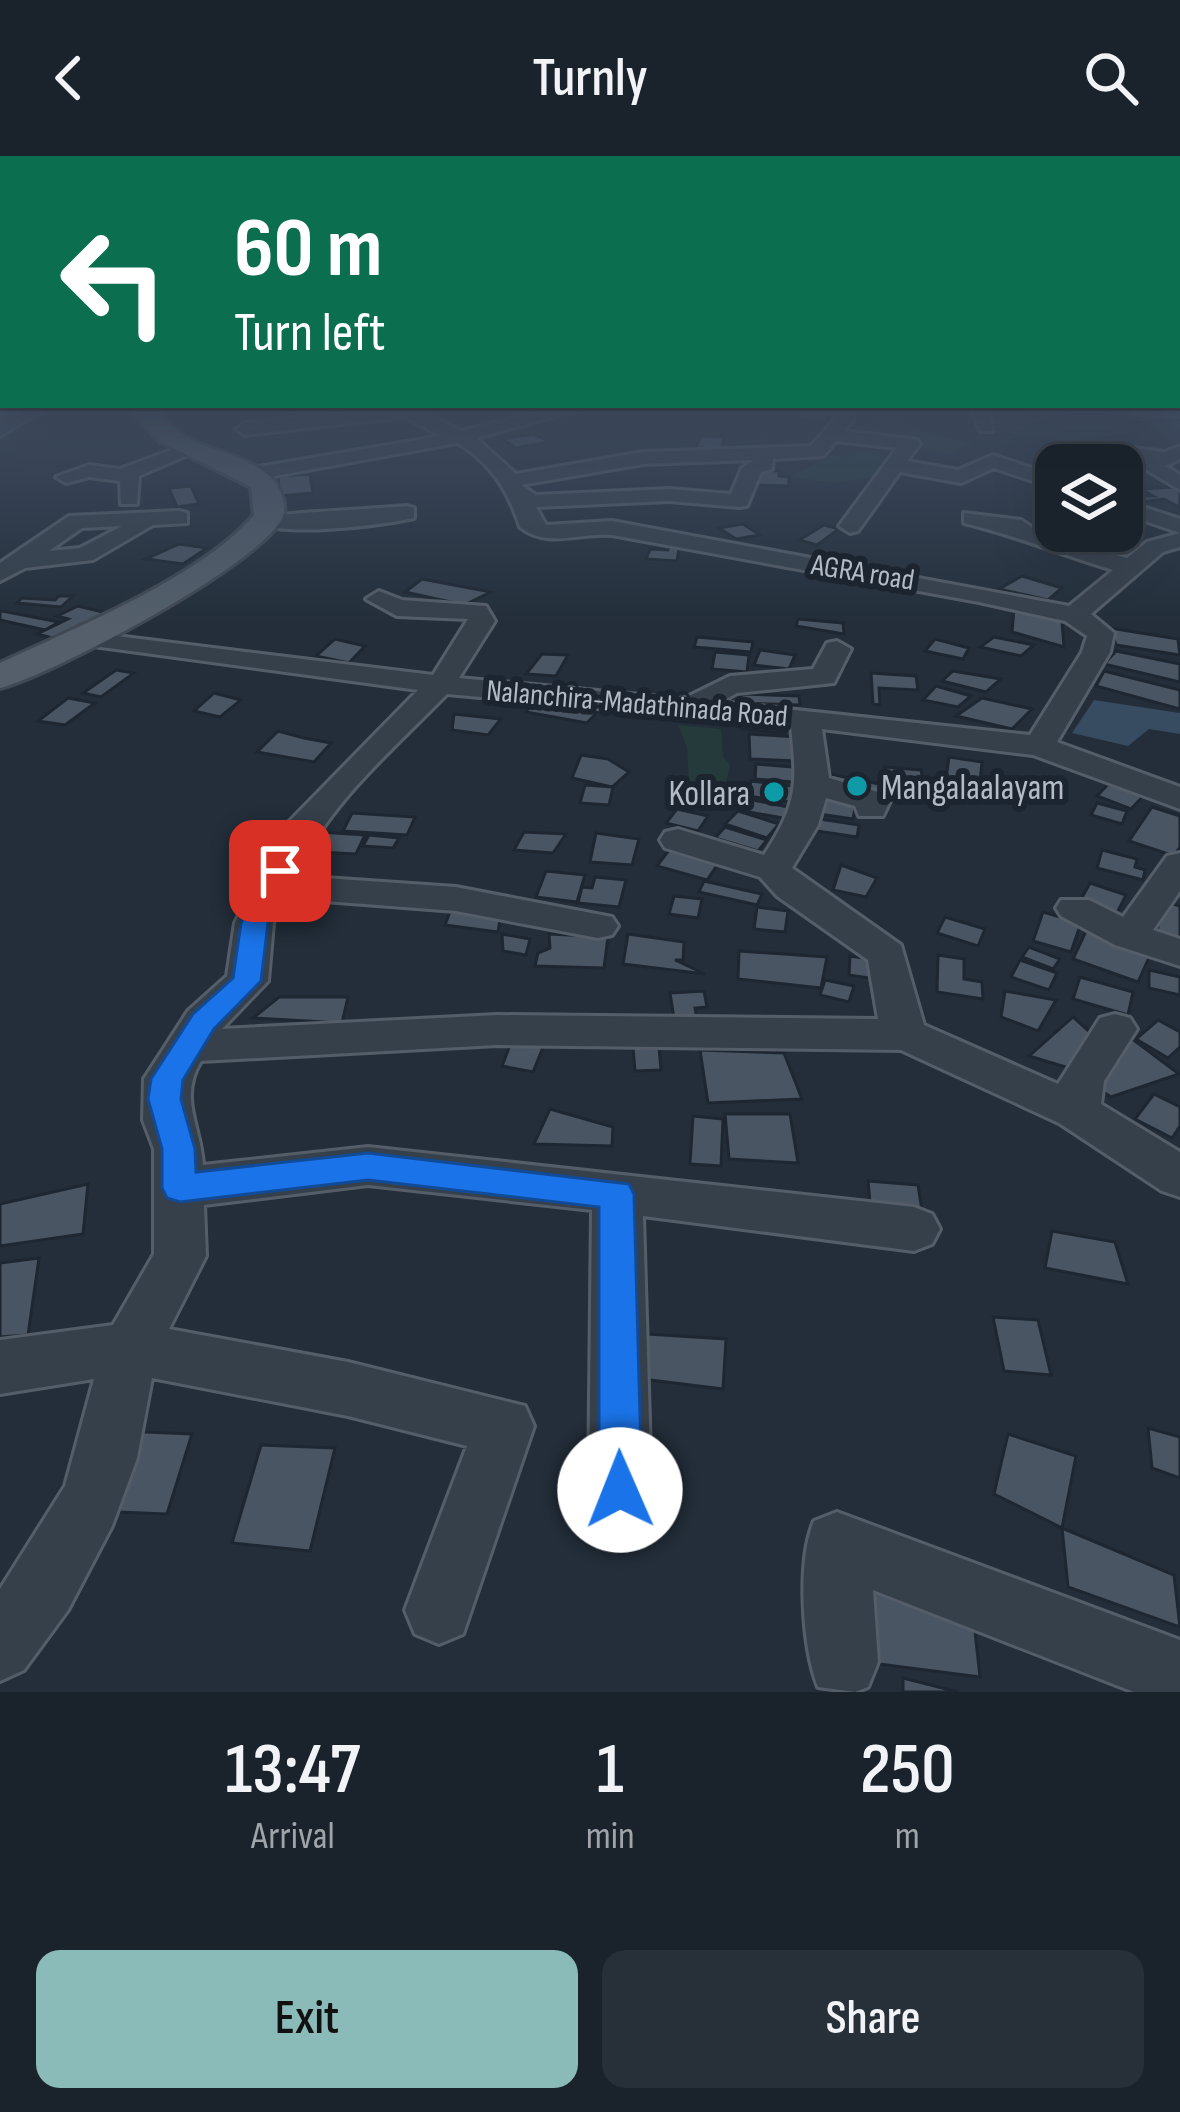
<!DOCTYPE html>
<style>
:root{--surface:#1a222c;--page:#272f38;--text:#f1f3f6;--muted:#9fa4a9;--line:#383f48;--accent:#8bbbb9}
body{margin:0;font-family:"Sofia Sans Condensed",sans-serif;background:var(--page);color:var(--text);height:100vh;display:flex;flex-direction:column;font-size:45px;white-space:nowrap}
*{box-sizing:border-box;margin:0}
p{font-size:39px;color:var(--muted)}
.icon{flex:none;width:66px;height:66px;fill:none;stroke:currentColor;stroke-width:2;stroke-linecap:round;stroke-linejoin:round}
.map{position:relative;height:1536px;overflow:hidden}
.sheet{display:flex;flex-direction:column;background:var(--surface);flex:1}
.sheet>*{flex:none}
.top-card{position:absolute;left:0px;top:0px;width:1182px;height:252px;box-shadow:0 12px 48px #0002,0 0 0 3px var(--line);background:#0b6e4f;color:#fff;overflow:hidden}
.buttons{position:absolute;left:1035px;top:288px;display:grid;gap:24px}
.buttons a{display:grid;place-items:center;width:108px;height:108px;border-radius:24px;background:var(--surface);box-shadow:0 12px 48px #0002,0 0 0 3px var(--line);font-size:60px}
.pin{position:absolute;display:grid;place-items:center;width:102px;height:102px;color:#fff;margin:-51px;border-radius:24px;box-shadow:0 6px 18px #0006}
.me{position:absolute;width:132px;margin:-66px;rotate:359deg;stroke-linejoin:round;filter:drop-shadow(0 0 9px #0008)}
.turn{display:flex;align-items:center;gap:42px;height:252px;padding:0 36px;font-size:54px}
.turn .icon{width:156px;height:156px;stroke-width:2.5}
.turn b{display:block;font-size:84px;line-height:102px}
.eta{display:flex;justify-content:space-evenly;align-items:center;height:204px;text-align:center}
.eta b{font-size:72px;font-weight:600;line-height:84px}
.action{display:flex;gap:24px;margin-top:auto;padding:24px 36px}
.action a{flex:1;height:138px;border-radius:24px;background:var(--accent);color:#111;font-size:48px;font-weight:600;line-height:138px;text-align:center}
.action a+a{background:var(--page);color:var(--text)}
header{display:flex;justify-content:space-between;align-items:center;height:156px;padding:0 36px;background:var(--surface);font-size:54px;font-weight:600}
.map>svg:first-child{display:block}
.green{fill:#253a3b}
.water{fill:#374b61}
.building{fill:#495563;stroke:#1e2731;stroke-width:3}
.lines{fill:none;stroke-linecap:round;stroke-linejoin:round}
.minor-casing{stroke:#555e68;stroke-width:6}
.major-casing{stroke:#404953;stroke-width:6}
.minor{fill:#36404b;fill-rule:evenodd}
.major{fill:#545f6b;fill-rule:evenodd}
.route{fill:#1a73e8;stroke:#114b97;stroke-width:3}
.culture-dot{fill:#0f9aa8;stroke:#1c252f;stroke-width:4.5}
.labels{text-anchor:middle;stroke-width:12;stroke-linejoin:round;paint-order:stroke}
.far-street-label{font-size:30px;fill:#b2bbc6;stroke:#1c252f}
.poi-label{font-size:36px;fill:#b2bbc6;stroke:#1c252f;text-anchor:start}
</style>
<header><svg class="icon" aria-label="back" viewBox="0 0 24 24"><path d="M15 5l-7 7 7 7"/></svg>Turnly<svg class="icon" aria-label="search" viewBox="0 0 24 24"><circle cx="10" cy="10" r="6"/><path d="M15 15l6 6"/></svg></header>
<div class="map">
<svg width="1180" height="1536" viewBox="0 0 1180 1536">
<rect width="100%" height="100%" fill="#232e3a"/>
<!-- green -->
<g class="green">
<path d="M890,258C909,270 952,287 974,287L948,298L871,281L851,267H868Z"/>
<path d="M983,259L1107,260L1137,274C1099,286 1011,293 983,259Z"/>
<path d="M860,295L882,299L891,307L904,303L943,310L836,327L790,321L817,307L818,298L850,301Z"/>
<path d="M678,569L721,573L723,600L730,609L723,641H708L689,628L687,591Z"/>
</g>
<!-- water -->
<path class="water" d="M1094,544L1180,557V578L1149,573L1128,590L1072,577Z"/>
<!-- building -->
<g class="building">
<path d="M823,253H841L840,259H828L827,266L798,264L799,255Z"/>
<path d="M534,278L550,286L516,292L502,283Z"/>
<path d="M701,280L724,281L722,293L695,292Z"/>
<path d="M752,314L779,315V320L789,321V330L752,329Z"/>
<path d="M310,318L313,337L279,340L278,320Z"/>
<path d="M191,330L199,348L177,351L169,332Z"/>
<path d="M1172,331L1180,336V352L1164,343L1134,347L1122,340H1153L1141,333Z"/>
<path d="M743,368L760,379L736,383L719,372Z"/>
<path d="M824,369L839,373L817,389L799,384Z"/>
<path d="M671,385L680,386L677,405L646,403L650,393L668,394Z"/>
<path d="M179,388L207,392L183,408L146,403Z"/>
<path d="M1022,420L1062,432L1048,444L999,433Z"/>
<path d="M422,423L491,436L464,449L405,436Z"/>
<path d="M59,440H73L61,451L17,447L22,442L55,444Z"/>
<path d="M78,450L111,458L60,484L37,478L68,463L57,460Z"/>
<path d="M1014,452L1062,465L1064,491L1012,476Z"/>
<path d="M0,456L2,455L59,466L45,474L0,464Z"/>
<path d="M798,463L843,467L844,478L796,470Z"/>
<path d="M1110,472L1178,483L1180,499L1116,489Z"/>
<path d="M697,481L753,486L751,496L694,491Z"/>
<path d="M994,481L1034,489L1021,500L980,491Z"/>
<path d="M335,483L365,490L349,507L316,500Z"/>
<path d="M935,483L969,492L963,503L925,495Z"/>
<path d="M760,494L795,499L789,513L754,509Z"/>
<path d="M1116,495L1180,508V526L1104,508Z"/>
<path d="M715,496L749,499L747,516L712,513Z"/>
<path d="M542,498L568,499L556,520L526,518Z"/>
<path d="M116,514L134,517L101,541L83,537Z"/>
<path d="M953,515L1001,523L986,536L942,525Z"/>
<path d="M1104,515L1180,534V553L1096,530Z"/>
<path d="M871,517L916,520L918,534L879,532L880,549L873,548Z"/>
<path d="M936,530L971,540L958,551L923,544Z"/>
<path d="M214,537L241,544L220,561L194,555Z"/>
<path d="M741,538L799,540L800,549L741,547Z"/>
<path d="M68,542L95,547L65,569L38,565Z"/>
<path d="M982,542L1032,553L1012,573L956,560Z"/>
<path d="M533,545L600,553L587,567L526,556Z"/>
<path d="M454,558L501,563L488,579L452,574Z"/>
<path d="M743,558L787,562L785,577L741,573Z"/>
<path d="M278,575L304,582L331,587L314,606L257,596Z"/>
<path d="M749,578L797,581L799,605L750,603Z"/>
<path d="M581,599L608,603L629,616L612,631L572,622Z"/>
<path d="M949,601L982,606L979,636L945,630Z"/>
<path d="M756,608L805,612V627L755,623Z"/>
<path d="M885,611L921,614L923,626L885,623Z"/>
<path d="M825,617L884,629L883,643L831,632Z"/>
<path d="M1112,624L1147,636L1131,653L1097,640Z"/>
<path d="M751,625L801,631L798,647L747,640Z"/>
<path d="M585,629L613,631L609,649L580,647Z"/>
<path d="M682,630L711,636L702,653L673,648Z"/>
<path d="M827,636L857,641L853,663L819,658Z"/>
<path d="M748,643L798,653L794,664L743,655Z"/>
<path d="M1097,647L1127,655L1122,668L1091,659Z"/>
<path d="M1152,651L1180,660V691L1174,700L1129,685Z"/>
<path d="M677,653L708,660L698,675L666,667Z"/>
<path d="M738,655L779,668L767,682L725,668Z"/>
<path d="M352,657L415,661L407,679L343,675Z"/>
<path d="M820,663L859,669L857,681L817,675Z"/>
<path d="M725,671L767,684L758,695L715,682Z"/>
<path d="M306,675L365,679L356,698L296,695Z"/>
<path d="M524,676L566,678L553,697L514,694Z"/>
<path d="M596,677L639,683L632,709L590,706Z"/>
<path d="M369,679L399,682L393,692L363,690Z"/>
<path d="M669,694L718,708L707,724L657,710Z"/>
<path d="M1102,694L1137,703L1135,711L1145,714L1143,724L1097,712Z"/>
<path d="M841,709L877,722L866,741L833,734Z"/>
<path d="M546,715L585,719L577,746L536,741Z"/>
<path d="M595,721L626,724L619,751L578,747L582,731L592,732Z"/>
<path d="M704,725L762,738L757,749L699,736Z"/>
<path d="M1090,727L1126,739L1117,757L1080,745Z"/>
<path d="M674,740L702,743L698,762L669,758Z"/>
<path d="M1162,745L1180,750V782L1157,776Z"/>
<path d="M757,751L788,755L785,776L754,773Z"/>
<path d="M451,753L501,757L498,776L445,769Z"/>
<path d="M1043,756L1081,767L1071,796L1033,785Z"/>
<path d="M945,761L985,773L978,790L937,777Z"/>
<path d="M1086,775L1151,797L1138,826L1073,803Z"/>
<path d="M502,778L530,783L526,799L503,795Z"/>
<path d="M549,778L608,781L604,812L535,810L538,797L550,792Z"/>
<path d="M628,778L684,786L683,804H675L705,818L623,808Z"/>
<path d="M1029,791L1060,803L1053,813L1022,801Z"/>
<path d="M739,795L827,801L821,832L738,823Z"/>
<path d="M938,799L964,803V823L982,826L983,843L937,836Z"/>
<path d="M850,800L876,804V823L849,819Z"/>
<path d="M1020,804L1057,817L1049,834L1011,821Z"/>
<path d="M1149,814L1180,821V839L1149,832Z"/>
<path d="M1080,821L1133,836L1128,859L1073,843Z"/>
<path d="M825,824L854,830L849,846L820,839Z"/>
<path d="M704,835L707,851L695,852L697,862L674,863L670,837Z"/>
<path d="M1005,835L1056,844L1038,875L1001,861Z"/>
<path d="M279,841H348L342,867L253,862Z"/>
<path d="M1073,861L1094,880L1082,916L1029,900Z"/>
<path d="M1158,864L1180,876V891L1168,902L1136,883Z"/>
<path d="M1127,879L1179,918L1111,941L1089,927Z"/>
<path d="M632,880H658L661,914L635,915Z"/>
<path d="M512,884L544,889L533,916L502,910Z"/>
<path d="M700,894L784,897L802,943L708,947Z"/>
<path d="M1154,938L1180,951V970L1172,982L1135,963Z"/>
<path d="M550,953L613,971L612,990L534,988Z"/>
<path d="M725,958H790L798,1007L729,1003Z"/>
<path d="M693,960L723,963L721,1010L690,1008Z"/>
<path d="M868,1025L918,1029L923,1061L871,1057Z"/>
<path d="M88,1028L83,1078L0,1090V1048Z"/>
<path d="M1052,1075L1115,1086L1128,1128L1045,1112Z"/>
<path d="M39,1102L28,1179L0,1181V1107Z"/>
<path d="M993,1161L1038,1164L1051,1219L1004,1215Z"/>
<path d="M647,1178L726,1183L723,1233L634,1222Z"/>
<path d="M1148,1272L1180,1281V1322L1152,1312Z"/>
<path d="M123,1275L192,1278L167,1358L94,1355Z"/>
<path d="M1008,1278L1076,1300L1062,1372L994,1338Z"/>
<path d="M261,1289L335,1292L310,1395L232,1387Z"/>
<path d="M1062,1372L1174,1419L1180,1471L1068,1431Z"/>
<path d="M874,1437L972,1448L980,1521L879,1508Z"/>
<path d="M903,1522L958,1536H903Z"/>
</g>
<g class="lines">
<defs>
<g id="minor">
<path d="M23,253H45L0,280V266Z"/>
<path d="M379,253H417L461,275L550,253H582L476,282L516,318L643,296L811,290L835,263L834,253H852L853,264L844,275L917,284L920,288L907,305L958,314L993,299L1056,320V333L994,312L961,327L900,316L858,375L850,377L839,370L897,292L836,285L823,300L773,303L772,313L761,316L747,350L739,351L669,345L536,351L546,369L612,365L1069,450L1113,414C1062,399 1015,379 964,367V357L1021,364L1043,379L1127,402L1147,386L1180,377V391L1163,396L1091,458L1114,477L1110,496L1057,586L1180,631V653L1033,599L822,573L829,622L885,638L890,645L883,660H859L855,650L826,642L818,669L792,712L901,789L924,869L1058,928L1100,862L1115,858L1130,862L1137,873L1104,925L1101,948L1180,996V1041L1162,1035L1059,967L901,894L497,889L201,905C178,943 201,970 203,1009L368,991L914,1051L932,1058L940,1073L932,1088L914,1095L643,1060L651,1334L642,1356L620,1365L598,1356L589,1334L592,1054L368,1029L204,1049L206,1100L169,1173L348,1206L525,1250L534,1270L463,1478L439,1488L415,1478L405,1454L467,1290L348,1260L152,1222L137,1302L112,1370L68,1454L24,1514L0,1525V1433L65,1330L94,1223L0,1238V1184L113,1169L154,1098V993L143,964L144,923L188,855L227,820L235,767L286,669L418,534L86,489L76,487L72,481L76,475L433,519L468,463L397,460L366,443L379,435L402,444L486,450L495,465L459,522L683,543L730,520L813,513L827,487L837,485L851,493L834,527L737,537L721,546L1030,579L1082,496L1087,480L1065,465L979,446L612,379C580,376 547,393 520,371C509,336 491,306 457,287L247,325L237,319L247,313L441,280L405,261L245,279L236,273L245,267ZM754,304L742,312L731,338L669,333L536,339L521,329L643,308ZM447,538L791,570C797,629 798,647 764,699L678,673L665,676L660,684L665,692L760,721L777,740L868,804L878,863L497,859L222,873L268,825L273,767L285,742L456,755L598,782L612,779L618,770L612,761L456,731L295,720C329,647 391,595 447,538Z"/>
<path d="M972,253H990L992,275H980Z"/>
<path d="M1131,253H1180V260L1139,258Z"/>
<path d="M187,288L204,292L139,320L137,348H121L120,325L89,321L66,327L56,321L89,309L120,313Z"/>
<path d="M1110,289L1165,296L1180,290V303L1166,310L1180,319V334L1145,313V305L1103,299L1100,295Z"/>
<path d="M1122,344L1180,363V377L1122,357Z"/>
<path d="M406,350L414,352V362C381,369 278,383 254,364C262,357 383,353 406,350Z"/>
<path d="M179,355L187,357V367L153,369L93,404L25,412L0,425V407L69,360ZM122,370L80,392L49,395L82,372Z"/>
<path d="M1180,697V735L1153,774L1180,783V810L1115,789L1061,760L1056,752L1061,744H1089L1123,761L1167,700Z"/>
<path d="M837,1356L1180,1484V1536H1134L873,1434L878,1506L868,1531L855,1536L818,1531C802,1490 797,1405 814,1365Z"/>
</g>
<g id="major">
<path d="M0,253H28L0,262Z"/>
<path d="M128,253H157C164,259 169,268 176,274C203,297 263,299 279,333C283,341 286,351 283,360C266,406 50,520 0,532V507C75,472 201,421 254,359L251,331L159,285Z"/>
</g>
</defs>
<!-- minor casing -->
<use href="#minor" class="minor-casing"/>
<!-- major casing -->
<use href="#major" class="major-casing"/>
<!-- minor -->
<use href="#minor" class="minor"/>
<!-- major -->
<use href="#major" class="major"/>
</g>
<!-- sky -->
<linearGradient id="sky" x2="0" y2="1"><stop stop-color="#131920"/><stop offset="0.54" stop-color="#3f4c60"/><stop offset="1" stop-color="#3f4c60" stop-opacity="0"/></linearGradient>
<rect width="1180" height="468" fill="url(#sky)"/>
<!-- route -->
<path class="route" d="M280,707L293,715L268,767L261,825L214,873L183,924L181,943L195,993L196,1016L368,997L629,1028L634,1038L642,1334L636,1349L620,1356L605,1349L599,1334V1051L368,1024L180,1046L167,1042L162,1032V993L148,943L151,923L193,858L233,822L241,767L268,715Z"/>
<!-- markers -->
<g class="culture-dot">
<circle cx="857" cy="630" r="12"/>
<circle cx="774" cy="636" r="12"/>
</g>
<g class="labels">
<!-- far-street labels -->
<g class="far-street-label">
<text transform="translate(863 416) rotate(9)" y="10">AGRA road</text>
<text transform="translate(637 547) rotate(5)" y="10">Nalanchira-Madathinada Road</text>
</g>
<!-- poi labels -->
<g class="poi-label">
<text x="881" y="643">Mangalaalayam</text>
<text x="750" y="649" text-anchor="end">Kollara</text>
</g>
</g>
</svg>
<div class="buttons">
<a><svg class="icon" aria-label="layers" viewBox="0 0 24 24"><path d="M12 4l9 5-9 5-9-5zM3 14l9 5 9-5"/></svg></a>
</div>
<div class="pin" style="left:280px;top:715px;background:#d93025"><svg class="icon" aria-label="arrive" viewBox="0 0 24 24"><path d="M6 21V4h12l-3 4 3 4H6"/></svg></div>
<svg class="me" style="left:620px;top:1334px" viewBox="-20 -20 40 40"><circle r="19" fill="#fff"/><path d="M0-13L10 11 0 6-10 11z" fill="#1a73e8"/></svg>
<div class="top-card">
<div class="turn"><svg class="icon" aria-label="left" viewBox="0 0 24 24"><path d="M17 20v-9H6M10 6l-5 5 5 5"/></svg><div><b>60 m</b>Turn left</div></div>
</div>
</div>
<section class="sheet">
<div class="eta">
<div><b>13:47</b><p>Arrival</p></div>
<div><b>1</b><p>min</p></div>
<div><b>250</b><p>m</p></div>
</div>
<div class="action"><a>Exit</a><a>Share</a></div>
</section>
